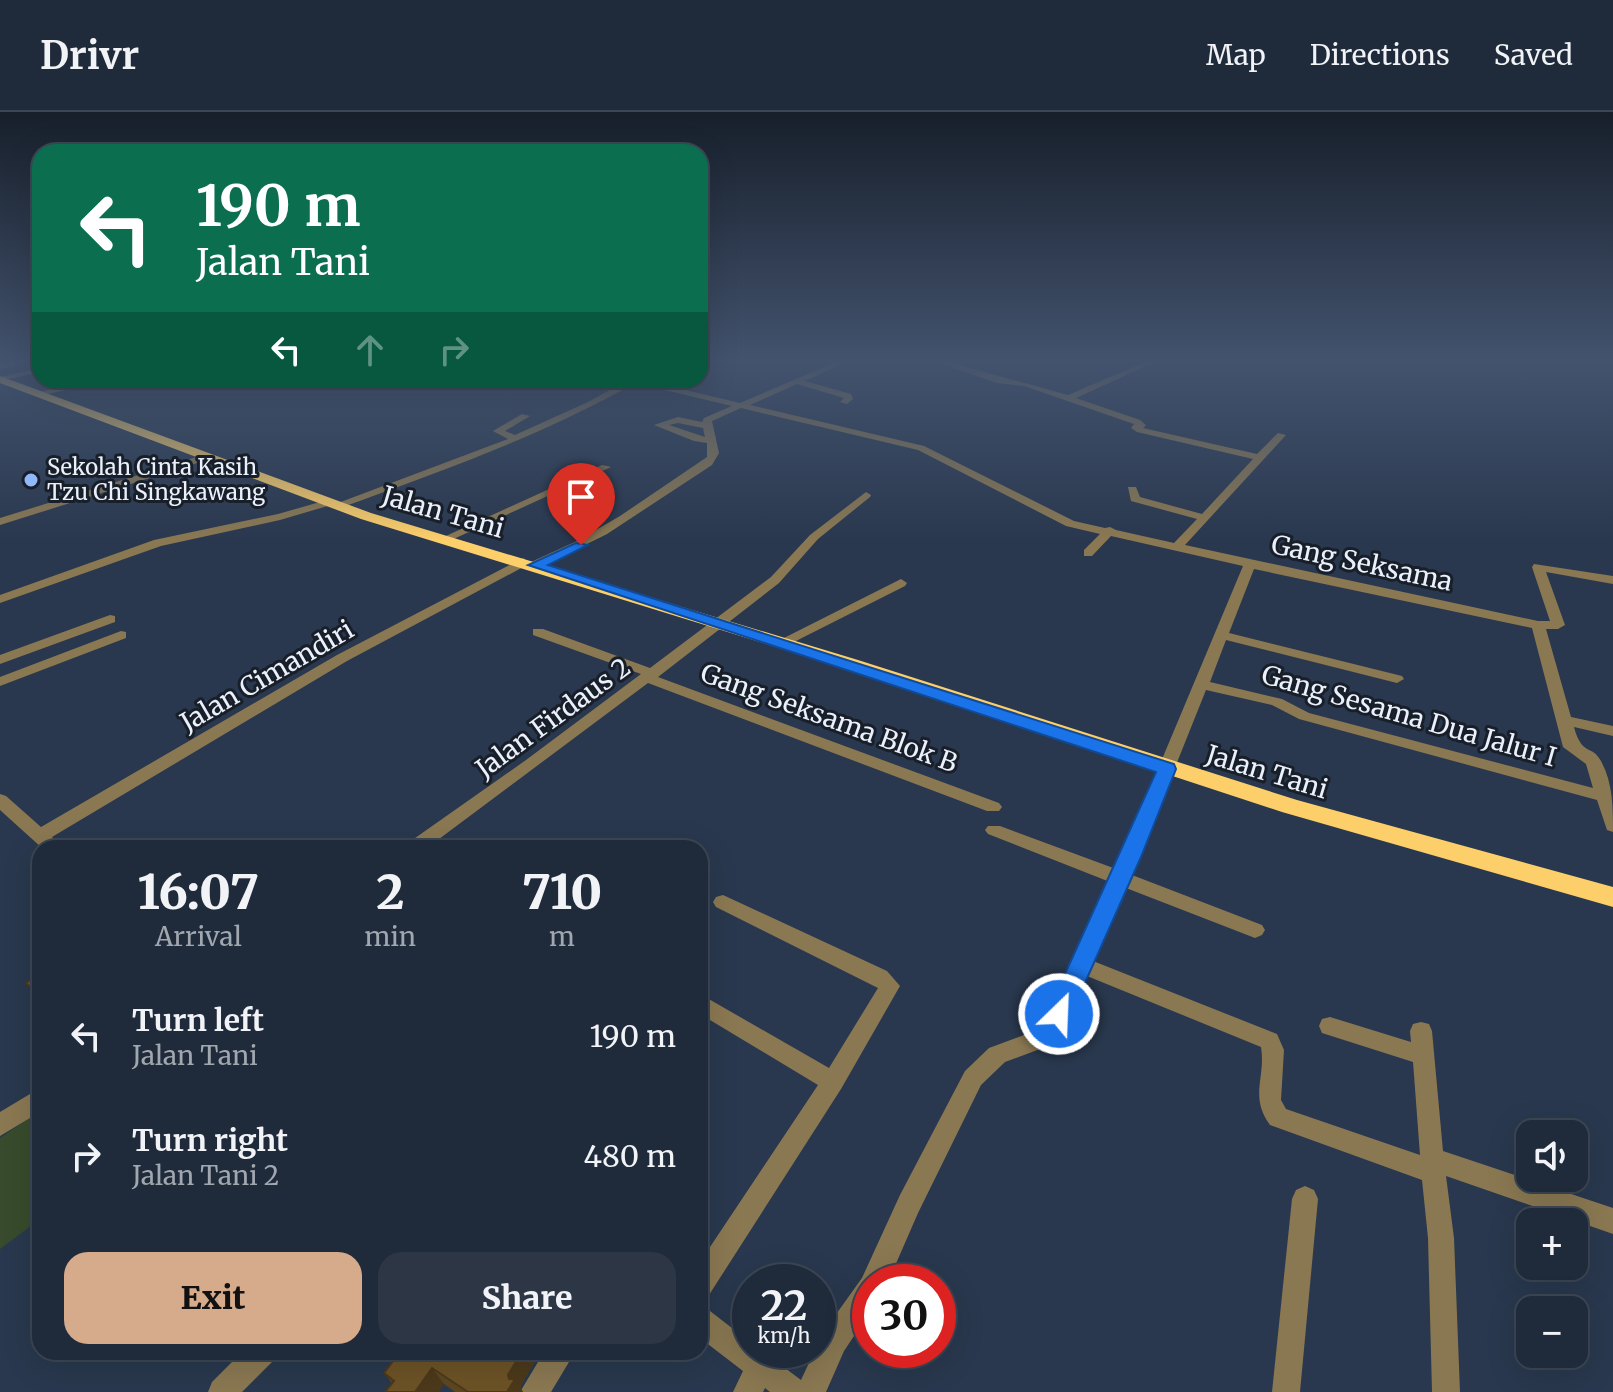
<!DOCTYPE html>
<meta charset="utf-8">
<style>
:root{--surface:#1f2a3a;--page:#2c3645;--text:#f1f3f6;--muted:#a1a7af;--line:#3c4654;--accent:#d6ab8b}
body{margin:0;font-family:Merriweather,serif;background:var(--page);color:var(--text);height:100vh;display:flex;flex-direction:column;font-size:30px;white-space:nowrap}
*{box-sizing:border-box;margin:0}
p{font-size:26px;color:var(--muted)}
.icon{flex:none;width:44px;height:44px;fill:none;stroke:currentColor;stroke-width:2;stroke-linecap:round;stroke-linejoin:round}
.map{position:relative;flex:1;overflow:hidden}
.panel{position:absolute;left:32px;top:728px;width:676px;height:520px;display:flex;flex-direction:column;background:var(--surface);border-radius:24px;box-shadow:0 8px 32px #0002,0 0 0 2px var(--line)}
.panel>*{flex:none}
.top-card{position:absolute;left:32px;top:32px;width:676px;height:244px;border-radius:24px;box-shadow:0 8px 32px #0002,0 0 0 2px var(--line);background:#0b6e4f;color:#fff;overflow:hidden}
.fabs{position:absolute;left:1516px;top:1008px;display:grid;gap:16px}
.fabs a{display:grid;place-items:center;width:72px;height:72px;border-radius:16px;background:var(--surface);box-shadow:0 8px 32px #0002,0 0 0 2px var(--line);font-size:40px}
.speed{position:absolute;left:732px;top:1152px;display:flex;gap:16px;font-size:40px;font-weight:700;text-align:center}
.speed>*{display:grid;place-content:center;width:104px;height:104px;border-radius:50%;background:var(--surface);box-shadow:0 8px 32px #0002,0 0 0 2px var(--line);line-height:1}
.speed small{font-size:20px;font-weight:400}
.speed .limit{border:12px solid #d22;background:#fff;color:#111}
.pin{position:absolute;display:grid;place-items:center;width:68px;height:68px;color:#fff;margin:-82px -34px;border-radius:50% 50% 50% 0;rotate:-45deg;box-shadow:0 0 8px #0007}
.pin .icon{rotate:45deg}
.me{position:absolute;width:88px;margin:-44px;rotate:24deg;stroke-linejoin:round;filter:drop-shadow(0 0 6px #0008)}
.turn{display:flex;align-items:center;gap:28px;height:168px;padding:0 32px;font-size:36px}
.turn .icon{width:104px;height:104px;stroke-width:2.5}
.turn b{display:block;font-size:56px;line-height:68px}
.lanes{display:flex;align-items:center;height:76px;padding:0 32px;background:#0003;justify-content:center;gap:40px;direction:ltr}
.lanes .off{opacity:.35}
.eta{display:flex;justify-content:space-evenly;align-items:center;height:136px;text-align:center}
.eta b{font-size:48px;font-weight:800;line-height:56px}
.action{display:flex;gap:16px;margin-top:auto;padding:16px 32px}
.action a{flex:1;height:92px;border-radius:24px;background:var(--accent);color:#111;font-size:32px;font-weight:800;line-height:92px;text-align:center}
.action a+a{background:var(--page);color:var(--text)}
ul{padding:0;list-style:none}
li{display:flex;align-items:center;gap:24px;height:120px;padding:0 32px}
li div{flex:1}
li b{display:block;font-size:30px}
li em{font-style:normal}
header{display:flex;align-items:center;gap:48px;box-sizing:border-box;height:112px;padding:0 40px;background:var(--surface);border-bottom:2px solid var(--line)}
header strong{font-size:38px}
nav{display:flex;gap:44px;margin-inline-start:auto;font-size:28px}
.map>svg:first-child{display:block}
.green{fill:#384b2c}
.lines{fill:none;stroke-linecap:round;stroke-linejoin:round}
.minor{fill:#8a7852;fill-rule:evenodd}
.highway{fill:#fdcf6a;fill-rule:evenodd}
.wall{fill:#5d4721}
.shaded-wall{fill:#4c391b}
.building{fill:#6c5226;stroke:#4c391b;stroke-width:2}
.route{fill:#1a73e8;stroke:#114b97;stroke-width:2}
.poi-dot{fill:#91b8fd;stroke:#181f29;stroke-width:3}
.labels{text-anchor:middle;stroke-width:6;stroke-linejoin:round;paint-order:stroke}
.far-poi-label{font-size:22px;fill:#eaf1fd;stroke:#181f29;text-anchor:start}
.street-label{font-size:26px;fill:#eaf1fd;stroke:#181f29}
</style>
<header>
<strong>Drivr</strong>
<nav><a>Map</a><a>Directions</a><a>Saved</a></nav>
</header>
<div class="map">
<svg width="1613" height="1280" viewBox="0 0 1613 1280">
<rect width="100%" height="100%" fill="#29384e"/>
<!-- green -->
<path class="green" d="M40,999V1107L0,1137V1026Z"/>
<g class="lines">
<!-- minor -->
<g class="minor">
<path d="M14,250H27L0,257V253Z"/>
<path d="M836,250H846L805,269L851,282L853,287L847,292L840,290L844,286L797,272L750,293L924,334L1074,409L1105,416L1110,415L1116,418L1174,431L1197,407L1131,389L1128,375H1136L1140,385L1202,402L1253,347L1137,320L1131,316L1134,312L1024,274L997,271L938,250H949L1068,283L1145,250H1155L1076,286L1140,308L1146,313L1143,316L1257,342L1278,321L1286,323L1185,433L1538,509H1550L1532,455L1534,452L1613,464V472L1546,460L1565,513L1558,517H1546L1571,605L1613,614V624L1574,615C1582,645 1592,632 1601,649C1613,671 1613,696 1613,720L1607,718L1597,688L1299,607L1272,593L1206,578L1132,763L1262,813L1265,818L1262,823L1255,826L1126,776L1093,849L1277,922L1284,938L1281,988L1286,997L1420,1043L1413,950L1322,921L1319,914L1322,907L1330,905L1411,930L1410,919L1413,912L1421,910L1429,912L1432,919L1443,1039L1613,1096V1122L1446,1064L1454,1126L1460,1280H1432L1428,1126L1422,1068L1270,1013C1249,984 1266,966 1261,935L1087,864L1067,908L1048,934L1005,950L981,973L918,1101L888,1170H870V1200L844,1239L826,1280H770L765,1276L763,1280H733L743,1259L700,1226V1195L710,1199L750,1230V1238H761L801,1268L815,1238H818L824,1219L862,1166L900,1083L965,959L989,936L1032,920L1051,896L1110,770L988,722L985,718L988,714H1000L1116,757L1243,454L1111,424L1092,444H1084V438L1100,422L1066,414L918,338L741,296L712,309L719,341L712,353L607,422L539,456H531V450L577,429L620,404L707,345V331L694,329L654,313L678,305L702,310L704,306L732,294L635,271C539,325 442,359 340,396L330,394L508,327L493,319L522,302L530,304L505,319L515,323L588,290L628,268H643L740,291ZM678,311L703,316L705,325L669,313ZM1254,457L1532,516L1563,635L1586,652L1593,676L1309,601L1282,587L1210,570L1226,528L1397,571L1404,567L1402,564L1229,521Z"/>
<path d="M40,256V260L0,269V265Z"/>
<path d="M89,268H105L40,284L36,281Z"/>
<path d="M206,342L211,345L210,347L0,413V406Z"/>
<path d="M602,353L611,355L447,430L437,428Z"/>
<path d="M866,380L871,383L870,385L818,427L779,471L658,565L999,691L1002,695L999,699H987L648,571L427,736H405L408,731L526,648L641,562L533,523V517H543L650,556L771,465L810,423Z"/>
<path d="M327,388L332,391L331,393L280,408L161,434L0,491V483L154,428L278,402Z"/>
<path d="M523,446L529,450L527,453L347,549L52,725L62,736H42L0,698V682L6,684L41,715L337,543Z"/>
<path d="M901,467L907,471L905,474L786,534H776L774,531Z"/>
<path d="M110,503L115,504V510L0,552V543Z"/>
<path d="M121,519L126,520V526L0,574V565Z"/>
<path d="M723,783L887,859L900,874L841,977L709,1183L700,1187V1150L818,973L700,902V882L829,956L878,876L716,795L713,790L716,785Z"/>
<path d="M40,976V1000L0,1024V1000Z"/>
<path d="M1305,1074L1314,1078L1318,1087L1300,1280H1272L1292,1087L1296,1078Z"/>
<path d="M242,1240H276L272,1250L242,1280H208L212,1270Z"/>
<path d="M544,1240H575L551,1280H520Z"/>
</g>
<!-- highway -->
<path class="highway" d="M0,264L371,401L858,548L1297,688L1613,775V795L1282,700L844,556L361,407L0,271Z"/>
</g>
<!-- wall -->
<path class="wall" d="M400,1240H540L520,1275L523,1280H455L444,1272L392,1271L384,1261Z"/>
<!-- shaded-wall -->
<g class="shaded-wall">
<path d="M522,1240H540L520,1275L523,1280H507L508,1263Z"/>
<path d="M432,1256L444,1272L439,1280H415Z"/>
</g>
<!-- building -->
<g class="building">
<path d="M40,862V884L26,871Z"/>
<path d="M400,1240H522L508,1263L509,1267H515L507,1280H468L432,1256L415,1280H385L394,1269L384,1261Z"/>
</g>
<!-- sky -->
<linearGradient id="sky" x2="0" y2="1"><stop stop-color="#171f2b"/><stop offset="0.58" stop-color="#43536e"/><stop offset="1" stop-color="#43536e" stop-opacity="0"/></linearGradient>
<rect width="1613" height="429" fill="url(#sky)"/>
<!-- route -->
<path class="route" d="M576,431L588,433L548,453L1174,652L1176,657L1141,745L1068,909L1059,912L1051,909L1047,902L1156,660L528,453Z"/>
<!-- markers -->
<circle class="poi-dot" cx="31" cy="368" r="8"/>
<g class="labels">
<!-- far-poi labels -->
<g class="far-poi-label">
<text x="47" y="363">Sekolah Cinta Kasih<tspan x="47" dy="25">Tzu Chi Singkawang</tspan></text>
</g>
<!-- street labels -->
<g class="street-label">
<text transform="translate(443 400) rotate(16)" y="9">Jalan Tani</text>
<text transform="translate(1362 451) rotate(12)" y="9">Gang Seksama</text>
<text transform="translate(267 564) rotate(-30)" y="9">Jalan Cimandiri</text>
<text transform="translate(1409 604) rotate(16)" y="9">Gang Sesama Dua Jalur I</text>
<text transform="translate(553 606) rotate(-36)" y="9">Jalan Firdaus 2</text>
<text transform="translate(829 606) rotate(20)" y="9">Gang Seksama Blok B</text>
<text transform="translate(1267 660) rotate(17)" y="9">Jalan Tani</text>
</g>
</g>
</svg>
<div class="fabs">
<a><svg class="icon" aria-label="sound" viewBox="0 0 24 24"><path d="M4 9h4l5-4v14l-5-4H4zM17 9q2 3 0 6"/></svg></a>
<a>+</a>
<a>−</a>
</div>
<div class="speed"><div>22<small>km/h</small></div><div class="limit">30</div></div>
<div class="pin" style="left:581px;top:433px;background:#d93025"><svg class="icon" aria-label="arrive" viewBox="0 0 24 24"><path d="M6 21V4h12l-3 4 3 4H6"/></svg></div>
<svg class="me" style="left:1059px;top:902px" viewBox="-20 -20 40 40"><circle r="17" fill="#1a73e8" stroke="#fff" stroke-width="3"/><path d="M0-11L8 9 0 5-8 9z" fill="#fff"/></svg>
<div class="top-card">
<div class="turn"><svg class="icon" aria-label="left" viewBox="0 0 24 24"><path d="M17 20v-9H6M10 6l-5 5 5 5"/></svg><div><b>190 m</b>Jalan Tani</div></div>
<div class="lanes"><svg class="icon" aria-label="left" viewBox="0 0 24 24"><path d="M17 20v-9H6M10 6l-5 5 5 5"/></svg><svg class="icon off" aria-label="ahead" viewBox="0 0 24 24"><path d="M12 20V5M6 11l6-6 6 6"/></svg><svg class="icon off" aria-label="right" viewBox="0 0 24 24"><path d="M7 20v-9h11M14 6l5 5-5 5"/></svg></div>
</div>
<section class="panel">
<div class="eta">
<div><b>16:07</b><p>Arrival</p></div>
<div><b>2</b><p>min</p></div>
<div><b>710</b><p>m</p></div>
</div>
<ul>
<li><svg class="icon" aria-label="left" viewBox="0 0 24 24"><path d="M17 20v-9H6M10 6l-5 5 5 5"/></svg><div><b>Turn left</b><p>Jalan Tani</p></div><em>190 m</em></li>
<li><svg class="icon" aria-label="right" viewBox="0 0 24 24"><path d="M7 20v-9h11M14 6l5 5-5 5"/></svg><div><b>Turn right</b><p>Jalan Tani 2</p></div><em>480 m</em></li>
</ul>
<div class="action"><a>Exit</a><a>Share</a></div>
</section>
</div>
